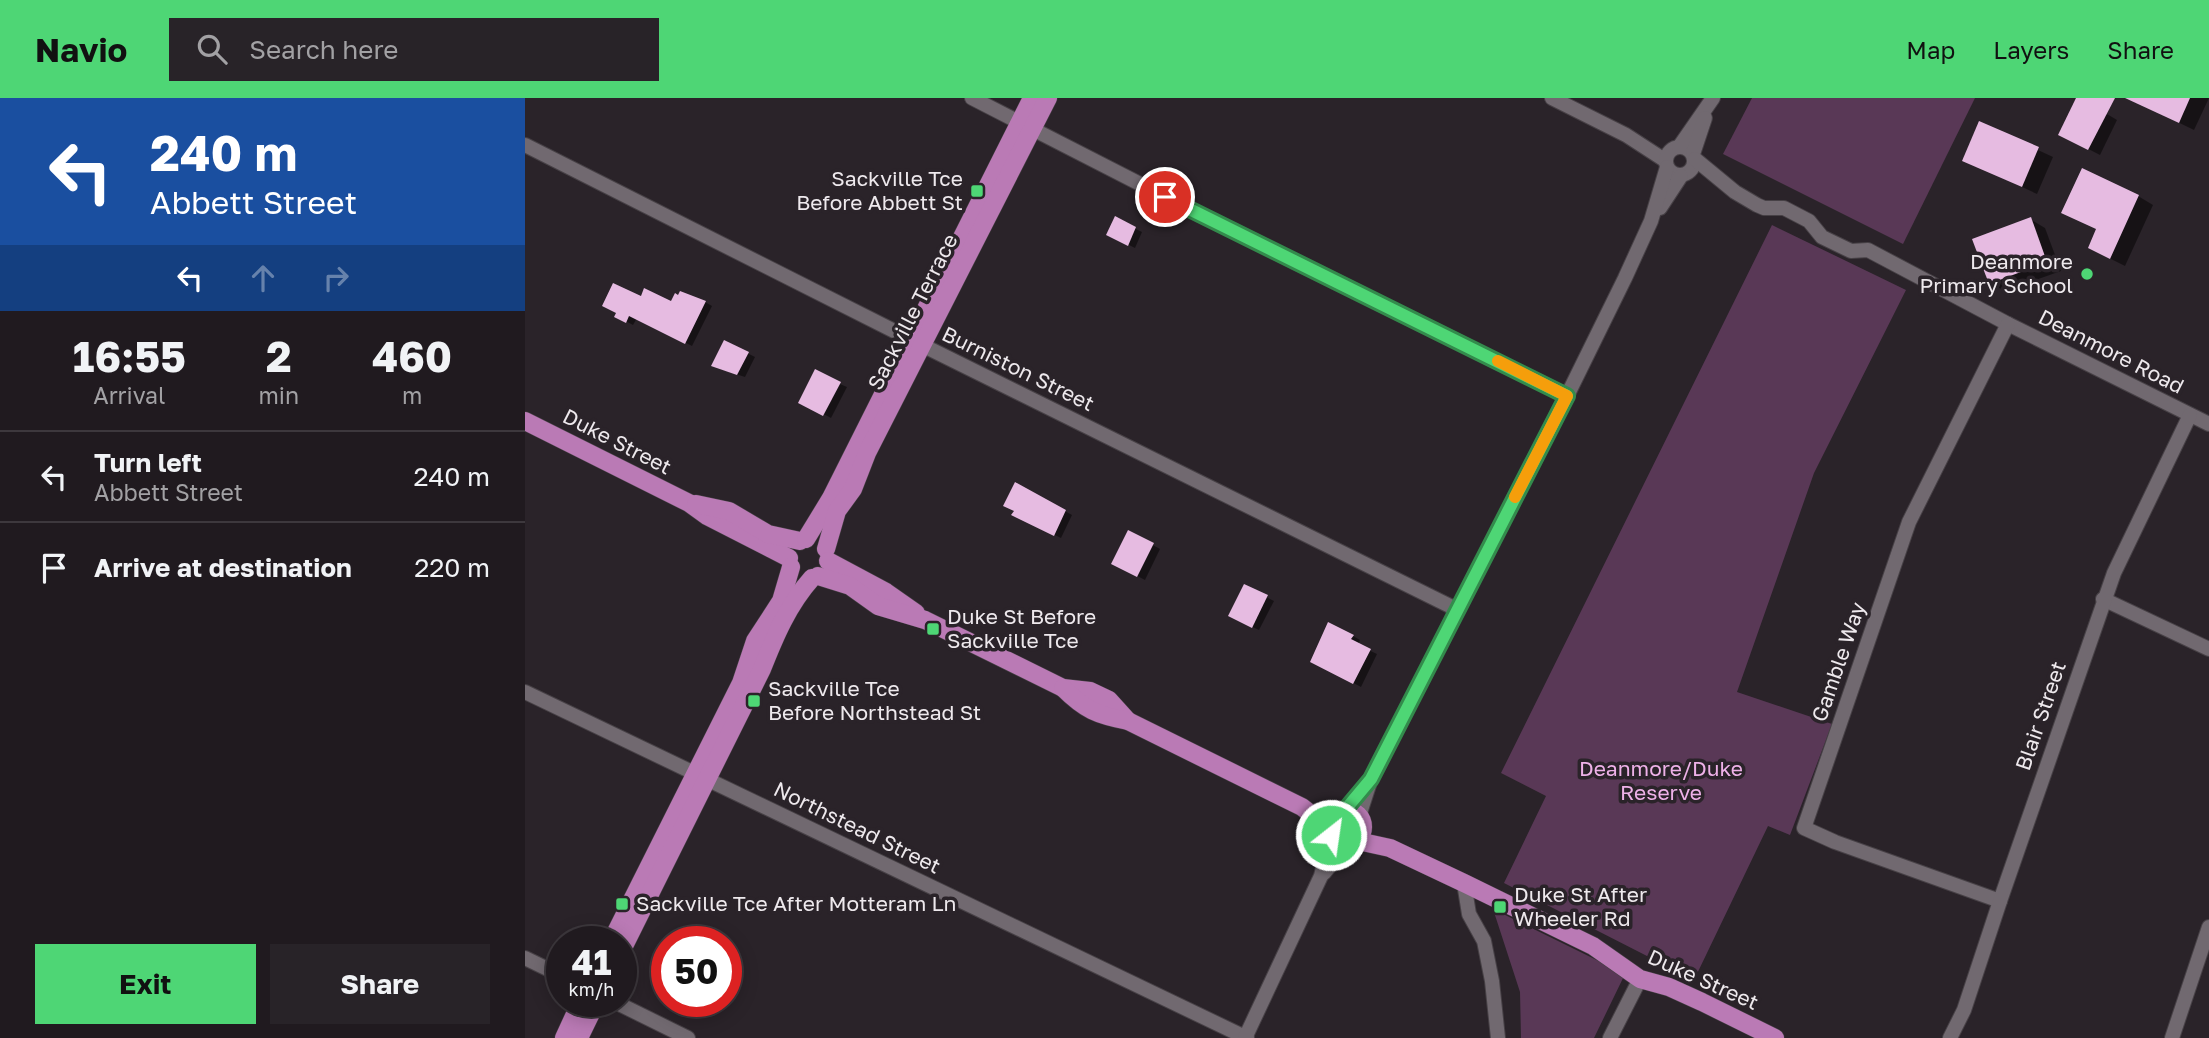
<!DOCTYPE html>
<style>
:root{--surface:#201a1f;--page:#282328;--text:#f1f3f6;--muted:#a2a1a4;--line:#3d383d;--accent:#4ed675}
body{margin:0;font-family:"Golos Text",sans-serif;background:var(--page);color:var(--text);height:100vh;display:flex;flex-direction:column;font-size:26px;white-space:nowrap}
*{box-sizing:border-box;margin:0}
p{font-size:23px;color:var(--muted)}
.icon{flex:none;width:38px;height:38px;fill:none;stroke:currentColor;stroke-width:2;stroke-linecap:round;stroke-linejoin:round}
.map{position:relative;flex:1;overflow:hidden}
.details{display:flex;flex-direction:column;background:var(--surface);width:525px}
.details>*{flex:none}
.hud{background:#1a4fa0;color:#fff;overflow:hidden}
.speed{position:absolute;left:21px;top:828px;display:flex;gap:14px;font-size:35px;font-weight:700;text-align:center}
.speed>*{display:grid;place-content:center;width:91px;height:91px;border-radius:50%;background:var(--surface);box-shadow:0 4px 18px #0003,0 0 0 2px var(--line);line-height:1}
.speed small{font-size:18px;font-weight:400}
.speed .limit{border:10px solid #d22;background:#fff;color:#111}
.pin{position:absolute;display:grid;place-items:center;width:60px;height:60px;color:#fff;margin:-30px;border:4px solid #fff;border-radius:50%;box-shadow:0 2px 7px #0007}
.me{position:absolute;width:77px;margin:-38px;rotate:30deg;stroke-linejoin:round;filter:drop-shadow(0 0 5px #0008)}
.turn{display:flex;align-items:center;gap:24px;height:147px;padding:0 35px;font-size:32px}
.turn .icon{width:91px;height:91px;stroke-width:2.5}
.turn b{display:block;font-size:49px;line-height:60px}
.lanes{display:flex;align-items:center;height:66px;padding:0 35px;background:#0003;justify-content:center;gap:35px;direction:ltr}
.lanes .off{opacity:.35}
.eta{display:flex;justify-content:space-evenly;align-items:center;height:119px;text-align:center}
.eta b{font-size:42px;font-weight:700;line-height:49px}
.action{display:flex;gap:14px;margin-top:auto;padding:14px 35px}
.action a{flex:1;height:80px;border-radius:0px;background:var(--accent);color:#111;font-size:28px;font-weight:700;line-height:80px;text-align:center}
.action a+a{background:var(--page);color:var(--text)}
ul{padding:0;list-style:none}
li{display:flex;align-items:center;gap:21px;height:91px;padding:0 35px;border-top:2px solid var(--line)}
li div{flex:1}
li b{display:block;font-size:26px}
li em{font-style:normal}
header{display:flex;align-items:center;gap:42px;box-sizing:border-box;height:98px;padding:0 35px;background:var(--accent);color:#111}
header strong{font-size:33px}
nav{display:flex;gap:38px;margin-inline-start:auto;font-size:24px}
.search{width:490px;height:63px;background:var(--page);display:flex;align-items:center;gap:18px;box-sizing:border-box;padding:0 24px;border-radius:0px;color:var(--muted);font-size:26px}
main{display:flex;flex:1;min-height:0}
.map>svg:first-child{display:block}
.green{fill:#593856}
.shadow{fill:#0007}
.building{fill:#e6bbe1}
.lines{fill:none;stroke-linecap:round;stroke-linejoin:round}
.minor-casing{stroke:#474146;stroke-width:16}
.major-casing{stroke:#474146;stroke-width:19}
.minor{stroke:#716970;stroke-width:14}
.major{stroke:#ba7ab5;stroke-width:18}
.route-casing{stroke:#338b4c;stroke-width:18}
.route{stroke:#4ed675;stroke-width:12}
.slow{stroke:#f59e0b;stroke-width:12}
.poi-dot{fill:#4ed675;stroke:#2a2329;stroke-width:2.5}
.labels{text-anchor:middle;stroke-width:7;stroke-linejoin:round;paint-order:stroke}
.poi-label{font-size:21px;fill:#eee9ed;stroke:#2a2329;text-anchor:start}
.street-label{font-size:21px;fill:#eee9ed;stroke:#2a2329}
.park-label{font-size:21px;fill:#eeb1e8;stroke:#2a2329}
</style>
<header>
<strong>Navio</strong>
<div class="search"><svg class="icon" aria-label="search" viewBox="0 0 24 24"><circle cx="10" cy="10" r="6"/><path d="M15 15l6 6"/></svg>Search here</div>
<nav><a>Map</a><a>Layers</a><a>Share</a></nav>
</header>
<main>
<section class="details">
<div class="hud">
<div class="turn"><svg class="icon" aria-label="left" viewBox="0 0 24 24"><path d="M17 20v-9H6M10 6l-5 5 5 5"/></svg><div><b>240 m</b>Abbett Street</div></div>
<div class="lanes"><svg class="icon" aria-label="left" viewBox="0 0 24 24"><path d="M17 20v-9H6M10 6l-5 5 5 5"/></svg><svg class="icon off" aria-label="ahead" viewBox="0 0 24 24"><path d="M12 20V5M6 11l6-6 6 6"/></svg><svg class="icon off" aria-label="right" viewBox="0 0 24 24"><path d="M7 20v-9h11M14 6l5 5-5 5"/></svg></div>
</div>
<div class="eta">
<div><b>16:55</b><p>Arrival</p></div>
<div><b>2</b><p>min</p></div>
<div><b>460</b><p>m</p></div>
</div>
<ul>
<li><svg class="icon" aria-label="left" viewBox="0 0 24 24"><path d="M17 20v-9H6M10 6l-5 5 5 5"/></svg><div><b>Turn left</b><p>Abbett Street</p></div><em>240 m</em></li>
<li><svg class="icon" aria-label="arrive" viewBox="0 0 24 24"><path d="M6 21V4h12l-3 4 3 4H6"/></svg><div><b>Arrive at destination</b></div><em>220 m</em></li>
</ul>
<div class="action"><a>Exit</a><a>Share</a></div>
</section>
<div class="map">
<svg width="1684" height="940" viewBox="0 0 1684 940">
<rect width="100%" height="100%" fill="#2a2329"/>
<!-- green -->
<g class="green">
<path d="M1227,0H1450L1378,146L1198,56Z"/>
<path d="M1247,127L1381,192L1289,375L1212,594L1307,626L1265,737L1243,728L1169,882L979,785L1021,698L976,675Z"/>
<path d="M968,811L1100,876L1069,940H996L995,894Z"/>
</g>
<!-- shadow -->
<g class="shadow">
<path d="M1603,0H1684L1669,32Z"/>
<path d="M1582,16L1592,22L1575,57L1546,42Z"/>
<path d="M1455,25L1528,59L1512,96L1439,62Z"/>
<path d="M1613,98L1628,107L1600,168L1580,158L1573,132Z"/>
<path d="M590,121L617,134L610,150L590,140Z"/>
<path d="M1505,121L1520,130L1536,173L1480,193L1465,185Z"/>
<path d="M116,201L147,205L180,204L187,208L167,248L112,220L108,227L91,218Z"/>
<path d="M200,244L230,259L220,279L195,271Z"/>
<path d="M315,286L322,289L306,320L276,304Z"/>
<path d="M491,386L547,417L536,440L495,420Z"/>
<path d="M604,434L635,451L620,482L595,469Z"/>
<path d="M720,488L749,503L734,532L712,522Z"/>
<path d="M828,538L835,542L833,547L852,556L836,589L787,563Z"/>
</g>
<!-- building -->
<g class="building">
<path d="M1551,0H1590L1563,52L1533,37Z"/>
<path d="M1600,0H1665L1654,25Z"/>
<path d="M1454,23L1514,49L1497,89L1437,63Z"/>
<path d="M1557,70L1614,97L1585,161L1563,150L1571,131L1536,115Z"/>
<path d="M590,118L611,129L603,148L581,137Z"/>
<path d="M1506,119L1522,164L1464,186L1447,141Z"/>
<path d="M88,185L116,198L119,190L146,203L150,195L153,197L155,193L181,203L160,246L104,218L101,225L89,219L91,215L77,208Z"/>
<path d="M199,242L224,254L212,277L186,268Z"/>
<path d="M290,271L316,284L298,318L273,305Z"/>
<path d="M490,384L541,412L529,438L486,417L489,413L478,408Z"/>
<path d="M603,432L629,445L612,479L586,466Z"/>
<path d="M719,486L743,497L727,530L703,518Z"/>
<path d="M803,524L829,537L826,541L846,551L828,586L785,564Z"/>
</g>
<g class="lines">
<defs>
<g id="minor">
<path d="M447,0L664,111L1042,298"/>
<path d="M1027,0L1101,37L1141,63"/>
<path d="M0,47L397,247L931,511"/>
<circle cx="1155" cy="63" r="14"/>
<path d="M1154,49L1188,0"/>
<path d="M1168,56L1180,20"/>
<path d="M1170,61L1210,94L1232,107L1239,110H1259L1284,123L1297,139L1326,153L1343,152L1483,226L1684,326"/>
<path d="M1135,110L1156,78"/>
<path d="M1578,501L1684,551"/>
<path d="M0,594L722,940"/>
<path d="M820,712L841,687"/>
<path d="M834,718L846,681L1042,298L1100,180L1126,123L1142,69"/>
<path d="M799,775L823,746"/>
<path d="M939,785L944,816L959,843L967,883L973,940"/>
<path d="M1475,803L1310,744L1279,730L1384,424L1483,226"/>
<path d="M0,860L37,878"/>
<path d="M88,903L163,940"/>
<path d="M720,940L796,778L806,737"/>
<path d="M1085,940L1115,881"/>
<path d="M1425,940L1439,912L1475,803L1589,475L1665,317"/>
<path d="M1647,940L1684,829"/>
</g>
<g id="major">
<path d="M0,323L164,405L182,418L264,460"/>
<path d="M171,406L204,413L243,436L275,443"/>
<path d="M281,441L306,400L507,0"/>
<path d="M301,451L312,413L328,391L342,355L523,0"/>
<path d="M303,463L361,494L391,515"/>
<path d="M293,478L325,488L353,508L400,522L538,590L565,593L584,602L603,623"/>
<path d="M538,590C560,612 572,617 603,623L777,709L805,731"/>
<circle cx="821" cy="729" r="17"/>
<path d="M833,743L865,750L939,785L1068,848L1115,881L1144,889L1177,904L1250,940"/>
<path d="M86,844L216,585L230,543L256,503L266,469"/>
<path d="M96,854L237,571C250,538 263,507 287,480"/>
<path d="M39,940L56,903"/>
<path d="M54,940L72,903"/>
</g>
</defs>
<!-- minor casing -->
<use href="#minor" class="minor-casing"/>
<!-- major casing -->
<use href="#major" class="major-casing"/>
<!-- minor -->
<use href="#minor" class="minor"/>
<!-- major -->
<use href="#major" class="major"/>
</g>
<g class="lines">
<defs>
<path id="route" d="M640,99L1042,298L846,681L820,712L813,714L806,722V737"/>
</defs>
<!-- route casing -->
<use href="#route" class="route-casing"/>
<!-- route -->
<use href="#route" class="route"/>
<!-- slow -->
<path class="slow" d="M973,263L1042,298L990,399"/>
</g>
<!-- markers -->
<g class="poi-dot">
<rect x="445" y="86" width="14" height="14" rx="3.5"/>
<circle cx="1562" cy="176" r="7"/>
<rect x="401" y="524" width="14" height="14" rx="3.5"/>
<rect x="222" y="596" width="14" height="14" rx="3.5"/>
<rect x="90" y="799" width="14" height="14" rx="3.5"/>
<rect x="968" y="802" width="14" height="14" rx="3.5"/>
</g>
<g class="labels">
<!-- poi labels -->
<g class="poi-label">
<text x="438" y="88" text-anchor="end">Sackville Tce<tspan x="438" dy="24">Before Abbett St</tspan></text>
<text x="1548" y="171" text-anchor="end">Deanmore<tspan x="1548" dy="24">Primary School</tspan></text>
<text x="422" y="526">Duke St Before<tspan x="422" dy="24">Sackville Tce</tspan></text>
<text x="243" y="598">Sackville Tce<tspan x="243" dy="24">Before Northstead St</tspan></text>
<text x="989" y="804">Duke St After<tspan x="989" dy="24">Wheeler Rd</tspan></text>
<text x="111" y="813">Sackville Tce After Motteram Ln</text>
</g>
<!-- street labels -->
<g class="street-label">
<text transform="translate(388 214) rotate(-63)" y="7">Sackville Terrace</text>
<text transform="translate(1586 254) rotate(27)" y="7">Deanmore Road</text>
<text transform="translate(493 271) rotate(26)" y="7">Burniston Street</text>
<text transform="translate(92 344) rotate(27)" y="7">Duke Street</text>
<text transform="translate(1314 564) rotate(-71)" y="7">Gamble Way</text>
<text transform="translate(1516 618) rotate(-71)" y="7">Blair Street</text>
<text transform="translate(332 730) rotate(26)" y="7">Northstead Street</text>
<text transform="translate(1178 882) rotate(24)" y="7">Duke Street</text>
</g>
<!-- park labels -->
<g class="park-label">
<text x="1136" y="678">Deanmore/Duke<tspan x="1136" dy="24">Reserve</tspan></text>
</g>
</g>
</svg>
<div class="speed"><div>41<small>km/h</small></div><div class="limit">50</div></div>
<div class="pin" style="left:640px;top:99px;background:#d93025"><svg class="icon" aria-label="arrive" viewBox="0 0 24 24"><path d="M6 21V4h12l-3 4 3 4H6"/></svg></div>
<svg class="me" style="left:806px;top:737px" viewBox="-20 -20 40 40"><circle r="17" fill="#4ed675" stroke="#fff" stroke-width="3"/><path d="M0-11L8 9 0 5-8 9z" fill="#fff"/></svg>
</div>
</main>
